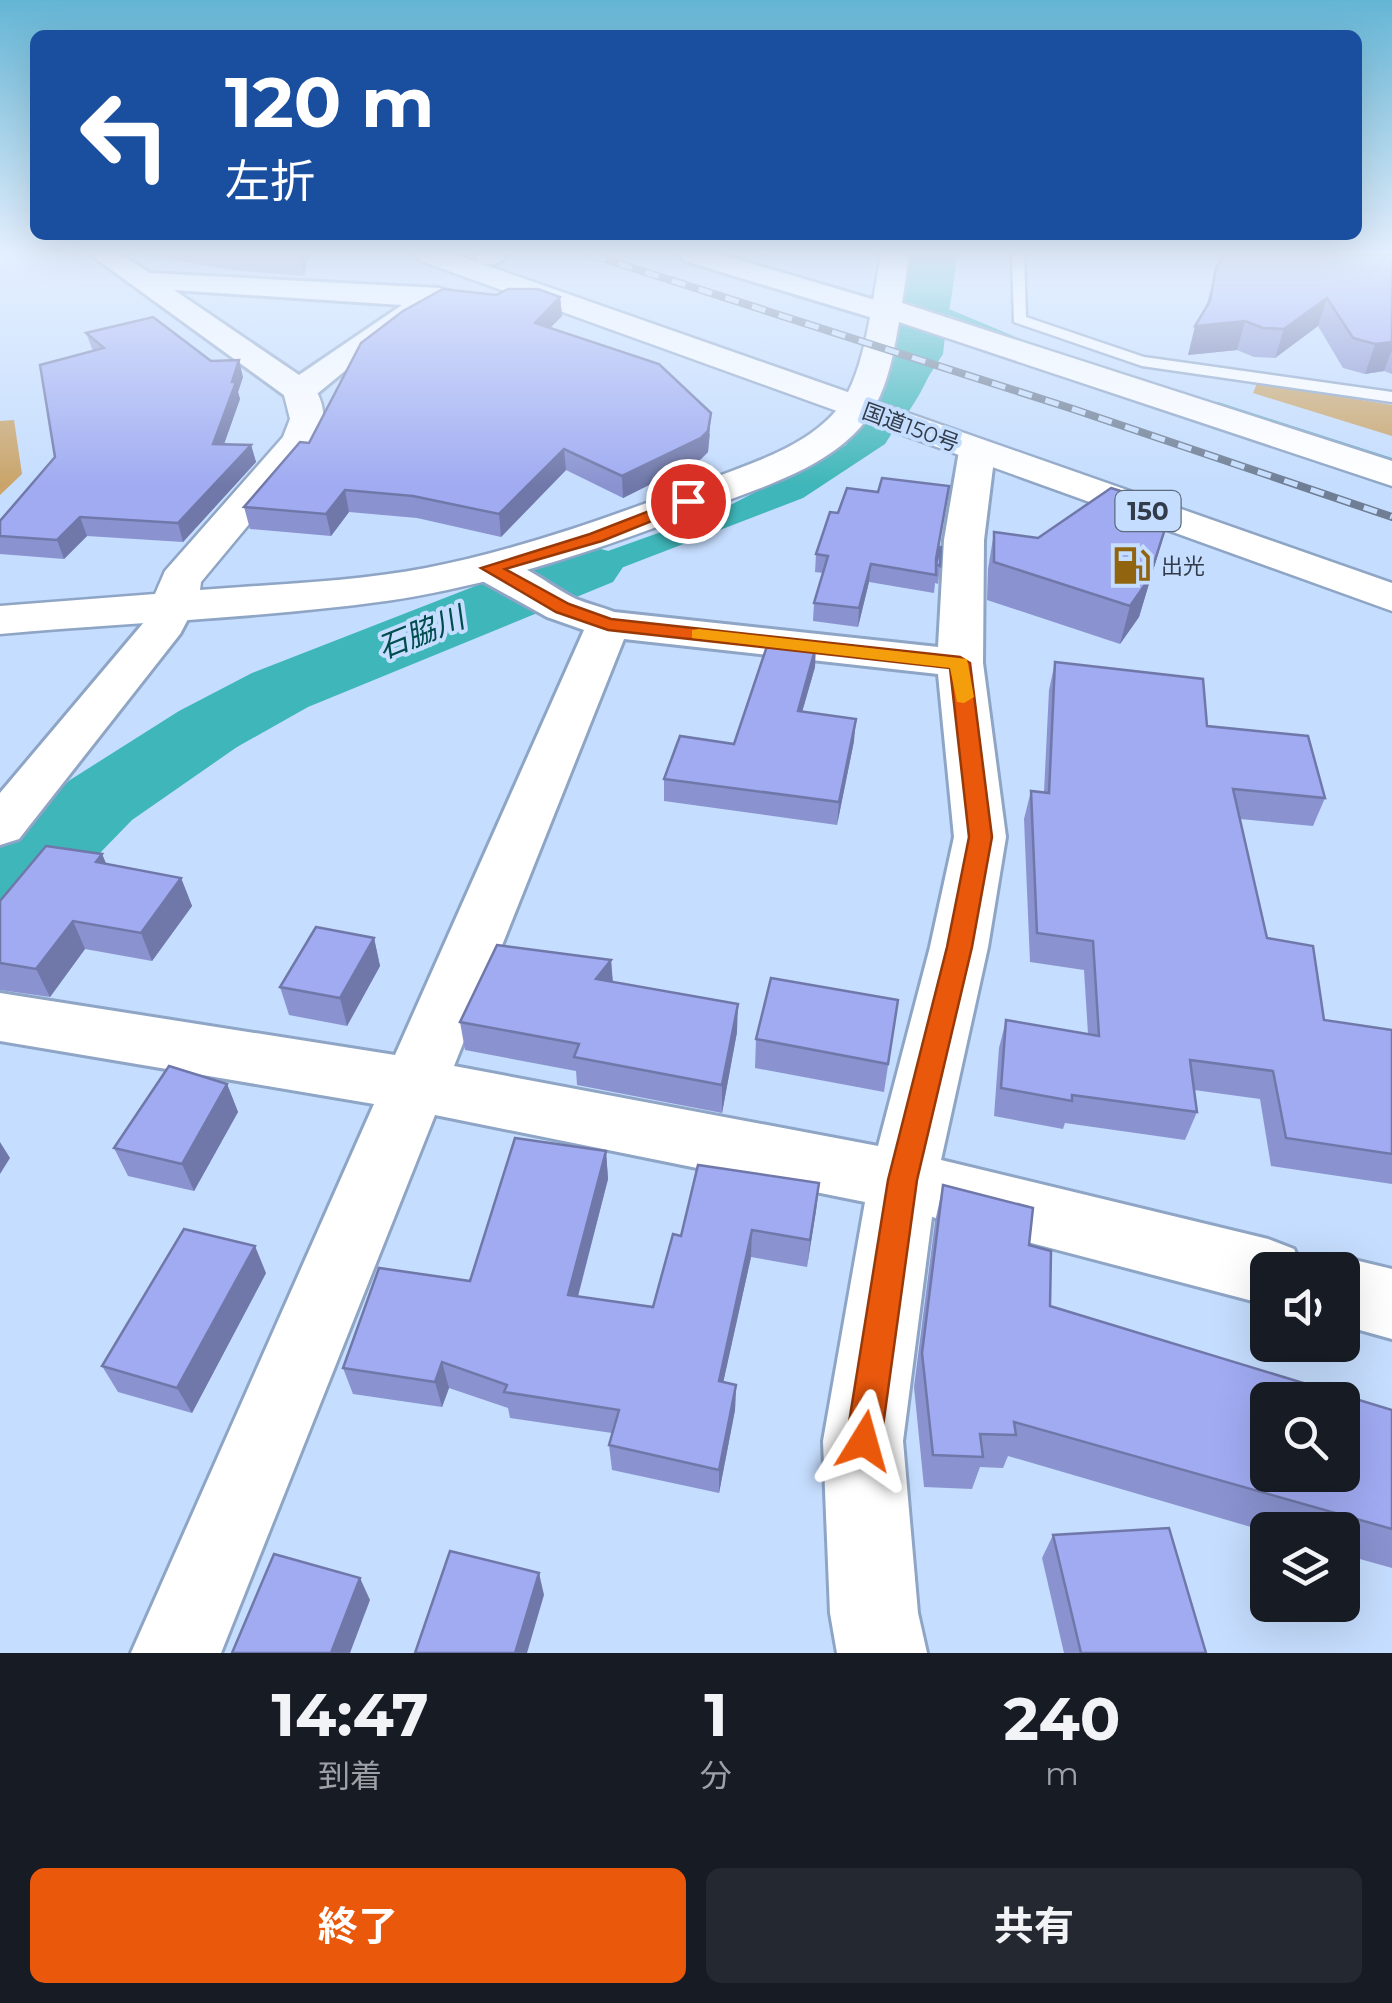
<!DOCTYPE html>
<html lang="ja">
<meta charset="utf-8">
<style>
:root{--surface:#171b24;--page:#242831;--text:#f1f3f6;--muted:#9ea1a6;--accent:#ea580c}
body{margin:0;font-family:Montserrat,"Noto Sans JP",sans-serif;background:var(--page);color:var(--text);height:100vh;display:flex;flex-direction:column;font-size:38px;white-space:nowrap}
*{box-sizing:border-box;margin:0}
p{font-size:32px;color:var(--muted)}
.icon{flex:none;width:55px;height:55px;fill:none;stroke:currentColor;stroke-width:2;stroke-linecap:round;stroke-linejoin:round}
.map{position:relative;height:1653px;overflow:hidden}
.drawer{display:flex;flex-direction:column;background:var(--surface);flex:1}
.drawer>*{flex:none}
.banner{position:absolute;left:30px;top:30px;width:1332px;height:210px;border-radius:15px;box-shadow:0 10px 40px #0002;background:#1a4fa0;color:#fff;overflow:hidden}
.controls{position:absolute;left:1250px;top:1252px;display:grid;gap:20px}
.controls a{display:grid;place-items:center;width:110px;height:110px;border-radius:15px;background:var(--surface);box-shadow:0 10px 40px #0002;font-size:50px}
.pin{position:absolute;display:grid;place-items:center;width:85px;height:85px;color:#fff;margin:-42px;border:5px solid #fff;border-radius:50%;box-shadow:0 2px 10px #0007}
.me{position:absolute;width:110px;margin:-55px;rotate:8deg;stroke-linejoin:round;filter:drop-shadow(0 0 8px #0008)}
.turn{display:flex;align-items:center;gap:35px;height:210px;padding:0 30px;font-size:45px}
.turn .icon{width:130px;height:130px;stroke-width:2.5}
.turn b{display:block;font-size:70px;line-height:85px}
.eta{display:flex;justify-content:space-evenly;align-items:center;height:170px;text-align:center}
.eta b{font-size:60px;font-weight:700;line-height:70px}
.button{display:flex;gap:20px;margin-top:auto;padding:20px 30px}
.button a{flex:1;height:115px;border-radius:15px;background:var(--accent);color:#fff;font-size:40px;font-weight:700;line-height:115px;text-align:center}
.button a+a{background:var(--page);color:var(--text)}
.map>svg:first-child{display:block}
.green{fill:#caa469}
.water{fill:#3fb6b9}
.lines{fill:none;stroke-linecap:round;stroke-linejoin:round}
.stream{fill:#3fb6b9;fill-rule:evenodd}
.river{fill:#3fb6b9;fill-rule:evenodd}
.lane-casing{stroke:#8fa5c5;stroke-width:5}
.street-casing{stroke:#8fa5c5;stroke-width:6}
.secondary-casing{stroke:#8fa5c5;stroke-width:5}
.highway-casing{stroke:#8fa5c5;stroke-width:5}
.lane{fill:#fff;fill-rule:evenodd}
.street{fill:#fff;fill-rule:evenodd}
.secondary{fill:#fff;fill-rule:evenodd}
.highway{fill:#fff;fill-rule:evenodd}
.rail-casing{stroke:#6f7e94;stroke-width:8}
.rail{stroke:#c5ddfe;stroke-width:5;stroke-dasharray:14;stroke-linecap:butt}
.wall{fill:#8a93d0}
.shaded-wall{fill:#7078a9}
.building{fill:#a0abf2;stroke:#7078a9;stroke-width:2.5;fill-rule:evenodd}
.route{fill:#ea580c;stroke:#983908;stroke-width:2.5}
.slow{fill:#f59e0b}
.labels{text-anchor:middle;stroke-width:8;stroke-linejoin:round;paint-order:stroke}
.far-street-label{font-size:22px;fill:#323b49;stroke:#c5ddfe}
.far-poi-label{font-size:22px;fill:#323b49;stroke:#c5ddfe;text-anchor:start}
.shield{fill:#c5ddfe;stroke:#5e6c7f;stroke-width:2.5}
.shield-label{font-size:25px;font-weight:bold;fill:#323b49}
.water-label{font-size:30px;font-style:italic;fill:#014c4d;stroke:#c5ddfe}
</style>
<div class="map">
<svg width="1392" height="1653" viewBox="0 0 1392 1653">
<rect width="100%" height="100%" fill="#c5ddfe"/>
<!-- green -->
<g class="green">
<path d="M1257,383L1392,405V436L1253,393Z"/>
<path d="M14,420L22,474L0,495V421Z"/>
</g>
<!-- water -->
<path class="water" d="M936,255H954L943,354L885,444L803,498L499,615L453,610L465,602L717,512L846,445L934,302Z"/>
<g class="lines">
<!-- stream -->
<g class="stream">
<path d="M924,301H930L1035,345L1028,347L924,305Z"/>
<path d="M1212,402H1218L1392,458V464L1212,406Z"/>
</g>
<!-- river -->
<g class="river">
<path d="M911,255H957C951,310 942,364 909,411C903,418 897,430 888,433C875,439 863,436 850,433L841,420L880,364L896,322Z"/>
<path d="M588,546L613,552L623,567L613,582L308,707L237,747L132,820L34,921L0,931V843L70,780L179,711L252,673L563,552Z"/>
</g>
<defs>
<path id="lane" d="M1012,255H1024L1026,317L1144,357L1392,392V402L1142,366L1014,322Z"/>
<g id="street">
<path d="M91,255H122L150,273L439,288L449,291L454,297L449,303L432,306L428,313L352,365L312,398H288ZM174,290L402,305L299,375Z"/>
<path d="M476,255H507C500,265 490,266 478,263Z"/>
<path d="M681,255H723L895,306L899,312L895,318H873L685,261Z"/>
<path d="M977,440L990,443L995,451L984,540L983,663L1006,837L988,947L941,1160L1268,1239L1294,1249L1303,1270H1268V1305L932,1217L903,1441L918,1613L927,1653H837L830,1613L823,1441L865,1202L435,1115L221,1653H131L374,1104L0,1041V993L395,1055L584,630L547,617L475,577L469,568L475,559C511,550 545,584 576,599C588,604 602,607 614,612L938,647L944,540L959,451L964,443ZM624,639L938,674L954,837L930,947L878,1146L454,1066Z"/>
<path d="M175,591L190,595L196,604L180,634L19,839L0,845V793L145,621L160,595Z"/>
<path d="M1342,1257L1392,1269V1339L1342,1325V1270H1315Z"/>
</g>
<path id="secondary" d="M881,255H909L902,303L1392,461V486L899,322C892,362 885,403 855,433C816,472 756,489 707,508C603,548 496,585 386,601C261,618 126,623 0,634V606L155,594L165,571L283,437L290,419L283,391L288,384L300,381L312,384C325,403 326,419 319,440L201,582L200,590C275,584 352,582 426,568C523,549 616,515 708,480C752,463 809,446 839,407C866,371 872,299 881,255Z"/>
<path id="highway" d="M417,255H457L1392,583V611L421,261Z"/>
</defs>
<!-- lane casing -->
<use href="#lane" class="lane-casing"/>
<!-- street casing -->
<use href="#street" class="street-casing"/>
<!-- secondary casing -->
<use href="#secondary" class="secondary-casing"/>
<!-- highway casing -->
<use href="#highway" class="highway-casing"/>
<!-- lane -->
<use href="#lane" class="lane"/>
<!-- street -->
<use href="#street" class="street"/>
<!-- secondary -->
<use href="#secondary" class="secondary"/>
<!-- highway -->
<use href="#highway" class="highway"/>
<defs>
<path id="rail" d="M592,255L1073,409L1392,517"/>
</defs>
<!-- rail casing -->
<use href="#rail" class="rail-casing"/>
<!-- rail -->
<use href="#rail" class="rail"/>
</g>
<!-- wall -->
<g class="wall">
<path d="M143,255H309L304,276L242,271Z"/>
<path d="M1392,255V374L1384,371L1365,374L1343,368L1318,326L1275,358L1254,357L1237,350L1188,355L1206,307L1216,268Z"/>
<path d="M496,295L560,297L562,316L550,328L710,434L708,452L701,459L623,498L566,470L501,537L417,518L349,512L331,536L250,529L244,507L309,443Z"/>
<path d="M86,333L211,361L243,377L238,392L240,399L224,444L251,445L256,462L183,542L87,536L64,559L0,554V521L55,457L93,351Z"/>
<path d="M946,503L936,562L940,566L938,584L935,583L934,593L869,582L858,627L813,621L814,603L823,573L815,572L816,554L838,513Z"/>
<path d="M1172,507L1139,617L1120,644L987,600L988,569L994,532L1038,538Z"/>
<path d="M1055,662L1207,726L1325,798L1313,826L1240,819L1267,938L1324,1020L1392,1030V1184L1271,1166L1260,1099L1194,1090L1197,1112L1185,1140L1065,1123L1063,1129L994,1116L999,1048L1006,1020L1088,1034L1084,970L1030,962L1024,819L1031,791L1044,792L1049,690Z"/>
<path d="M815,667L802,712L854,741L837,825L664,801V779L734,744Z"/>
<path d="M102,854L106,864L181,878L192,906L152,961L85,949L50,997L0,990V901Z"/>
<path d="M374,938L380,966L347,1026L289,1015L280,987Z"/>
<path d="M611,960L613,982L737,1032L722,1113L577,1085L576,1071L465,1050L460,1022Z"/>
<path d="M898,1000L884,1092L755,1068L756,1039Z"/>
<path d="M227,1084L238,1112L194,1191L128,1176L114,1148Z"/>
<path d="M606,1151L608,1179L578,1297L653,1307L681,1236L819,1183L807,1267L751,1257L723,1382L736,1385L735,1410L719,1493L612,1470L609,1445L612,1433L510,1418L508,1408L449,1388L442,1407L353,1394L343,1368L470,1281Z"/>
<path d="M943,1185L1029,1245L1050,1306L1392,1410V1568L1342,1554V1530H1268V1532L1008,1456L1003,1468L980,1467L972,1489L924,1487L914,1387L935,1222Z"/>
<path d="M266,1273L192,1413L118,1392L102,1366Z"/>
<path d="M1053,1535L1206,1653H1064L1042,1558Z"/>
</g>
<!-- shaded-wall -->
<g class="shaded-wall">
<path d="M300,255H309L304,276Z"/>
<path d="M560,297L562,316L536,342L535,323Z"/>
<path d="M1327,298L1318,326L1275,358L1284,329Z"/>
<path d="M1245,321L1237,350L1188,355L1195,326Z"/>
<path d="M1392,342V350L1384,371L1365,374L1375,344Z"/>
<path d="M239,360L243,377L238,392L240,399L218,461L213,444Z"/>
<path d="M711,413L708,452L701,459L623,498L622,476Z"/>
<path d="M251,445L256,462L183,542L178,523Z"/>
<path d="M564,449L566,470L501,537L499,514Z"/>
<path d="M345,490L349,512L331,536L326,514Z"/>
<path d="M1172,507L1139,617L1120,644L1130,606Z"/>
<path d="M80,517L87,536L64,559L57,540Z"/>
<path d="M871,564L869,582L858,627L859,608Z"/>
<path d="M816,646L815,667L796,733L798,711Z"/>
<path d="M856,719L854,741L837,825L839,802Z"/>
<path d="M102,854L114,882L96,862Z"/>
<path d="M181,878L192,906L152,961L141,933Z"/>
<path d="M73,921L85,949L50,997L36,969Z"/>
<path d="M374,938L380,966L347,1026L340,998Z"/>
<path d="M611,960L613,988L596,979Z"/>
<path d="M738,1004L737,1032L722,1113V1085Z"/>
<path d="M227,1084L238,1112L194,1191L182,1164Z"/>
<path d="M0,1142L10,1158L0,1174Z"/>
<path d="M606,1151L608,1179L571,1322L568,1295Z"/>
<path d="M819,1183L816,1211L807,1267L810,1240Z"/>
<path d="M752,1230L751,1257L718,1406L719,1381Z"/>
<path d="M255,1246L266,1273L192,1413L177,1388Z"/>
<path d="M442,1362L449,1388L442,1407L435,1382Z"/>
<path d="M736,1385L735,1410L719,1493V1470Z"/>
<path d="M539,1573L544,1595L527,1653H515Z"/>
<path d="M360,1578L370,1600L350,1653H331Z"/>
</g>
<!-- building -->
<g class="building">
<path d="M1224,255H1392V342L1375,344L1353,338L1327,298L1284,329L1263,328L1245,321L1195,326L1210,301L1216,268Z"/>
<path d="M443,289L496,295L508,289H538L560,297L535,323L659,364L711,413L708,431L701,438L622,476L564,449L499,514L413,496L345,490L326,514L244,507L300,442L309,443L361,343L403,311Z"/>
<path d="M153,317L211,361L239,360L232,382H236L213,444L251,445L178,523L80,517L57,540L0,536V521L55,457L40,365L104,348L86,333Z"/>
<path d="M882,478L949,486L936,559V564L941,546L940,566L936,564V575L871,564L859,608L814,603L828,556L816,554L830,512L838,513L847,488L878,492Z"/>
<path d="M1111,488L1172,507L1149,579L1130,606L994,562V532L1038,538Z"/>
<path d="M769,640L816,646L798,711L856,719L839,802L664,779L680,736L734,744Z"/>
<path d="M1055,662L1203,679L1207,726L1308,736L1325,798L1233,789L1267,938L1313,946L1324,1020L1392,1030V1154L1286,1138L1273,1071L1190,1060L1197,1112L1072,1095V1101L1001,1088L1006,1020L1099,1036L1093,941L1037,933L1031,791L1049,793Z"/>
<path d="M46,846L102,854L96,862L181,878L141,933L73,921L36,969L0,963V901Z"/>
<path d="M316,927L374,938L340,998L280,987Z"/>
<path d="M497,945L611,960L596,979L738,1004L722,1085L574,1057L579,1044L460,1022Z"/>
<path d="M771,978L898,1000L888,1064L756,1039Z"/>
<path d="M169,1066L227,1084L182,1164L114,1148Z"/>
<path d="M515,1138L606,1151L568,1295L653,1307L673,1234L681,1236L698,1165L819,1183L810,1240L752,1230L719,1381L736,1385L719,1470L609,1445L619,1410L504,1392L507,1385L442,1362L435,1382L343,1368L379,1268L470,1281Z"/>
<path d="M943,1185L1033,1208L1029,1245L1051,1251L1050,1306L1392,1410V1529L1014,1422L1016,1435L980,1434L983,1457L933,1455L922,1353ZM1268,1400H1342V1475H1268Z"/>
<path d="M184,1229L255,1246L177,1388L102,1366Z"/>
<path d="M1169,1528L1206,1653H1081L1053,1535Z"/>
<path d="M450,1551L539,1573L515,1653H415Z"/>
<path d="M274,1554L360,1578L331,1653H232Z"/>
</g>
<!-- sky -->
<linearGradient id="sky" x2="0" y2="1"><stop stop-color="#64b5d5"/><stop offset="0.52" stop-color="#e5f0ff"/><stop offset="1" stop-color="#e5f0ff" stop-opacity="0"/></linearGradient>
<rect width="1392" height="486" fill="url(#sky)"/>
<!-- route -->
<path class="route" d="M688,496L697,501L694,504L602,541L505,569L569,604L611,619L960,657L970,663L992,837L972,947L917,1180L881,1441L876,1453L864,1458L851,1453L846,1441L888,1180L947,947L969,837L950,668L608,630L556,612L481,568L590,534Z"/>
<!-- slow -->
<path class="slow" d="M699,629L967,659L974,697L964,703L957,702L950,668L692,638V630Z"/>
<!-- icons -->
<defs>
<symbol id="fuel-bare" viewBox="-9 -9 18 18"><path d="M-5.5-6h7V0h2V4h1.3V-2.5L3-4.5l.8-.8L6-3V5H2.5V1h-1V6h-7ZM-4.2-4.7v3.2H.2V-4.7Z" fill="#91650f" stroke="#c5ddfe" stroke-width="2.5" paint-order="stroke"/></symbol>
</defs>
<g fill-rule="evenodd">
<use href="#fuel-bare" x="1104" y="538" width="55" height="55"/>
</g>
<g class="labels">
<!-- far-street labels -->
<g class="far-street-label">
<text transform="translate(911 427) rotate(20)" y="8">国道150号</text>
</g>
<!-- far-poi labels -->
<g class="far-poi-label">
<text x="1161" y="574">出光</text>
</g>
<!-- shield labels -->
<rect class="shield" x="1115.5" y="491" width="65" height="40" rx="8"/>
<g class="shield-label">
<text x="1148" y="520">150</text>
</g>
<!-- water labels -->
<g class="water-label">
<text transform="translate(421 633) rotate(-22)" y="10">石脇川</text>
</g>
</g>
</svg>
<div class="controls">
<a><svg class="icon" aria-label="sound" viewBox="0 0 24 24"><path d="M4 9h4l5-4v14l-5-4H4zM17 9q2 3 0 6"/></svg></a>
<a><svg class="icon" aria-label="search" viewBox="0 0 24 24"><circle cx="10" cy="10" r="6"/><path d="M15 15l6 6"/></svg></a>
<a><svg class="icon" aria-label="layers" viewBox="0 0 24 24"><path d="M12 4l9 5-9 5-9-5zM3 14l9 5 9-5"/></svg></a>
</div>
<div class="pin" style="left:688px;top:501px;background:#d93025"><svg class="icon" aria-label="arrive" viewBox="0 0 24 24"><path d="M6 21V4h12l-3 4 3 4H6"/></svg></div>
<svg class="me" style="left:864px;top:1441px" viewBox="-20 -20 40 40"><path d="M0-17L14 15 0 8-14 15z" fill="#ea580c" stroke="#fff" stroke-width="4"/></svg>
<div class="banner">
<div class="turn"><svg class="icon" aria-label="left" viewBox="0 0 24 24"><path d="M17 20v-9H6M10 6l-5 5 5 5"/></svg><div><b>120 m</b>左折</div></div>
</div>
</div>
<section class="drawer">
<div class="eta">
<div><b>14:47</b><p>到着</p></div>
<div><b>1</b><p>分</p></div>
<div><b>240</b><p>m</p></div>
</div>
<div class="button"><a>終了</a><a>共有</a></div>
</section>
